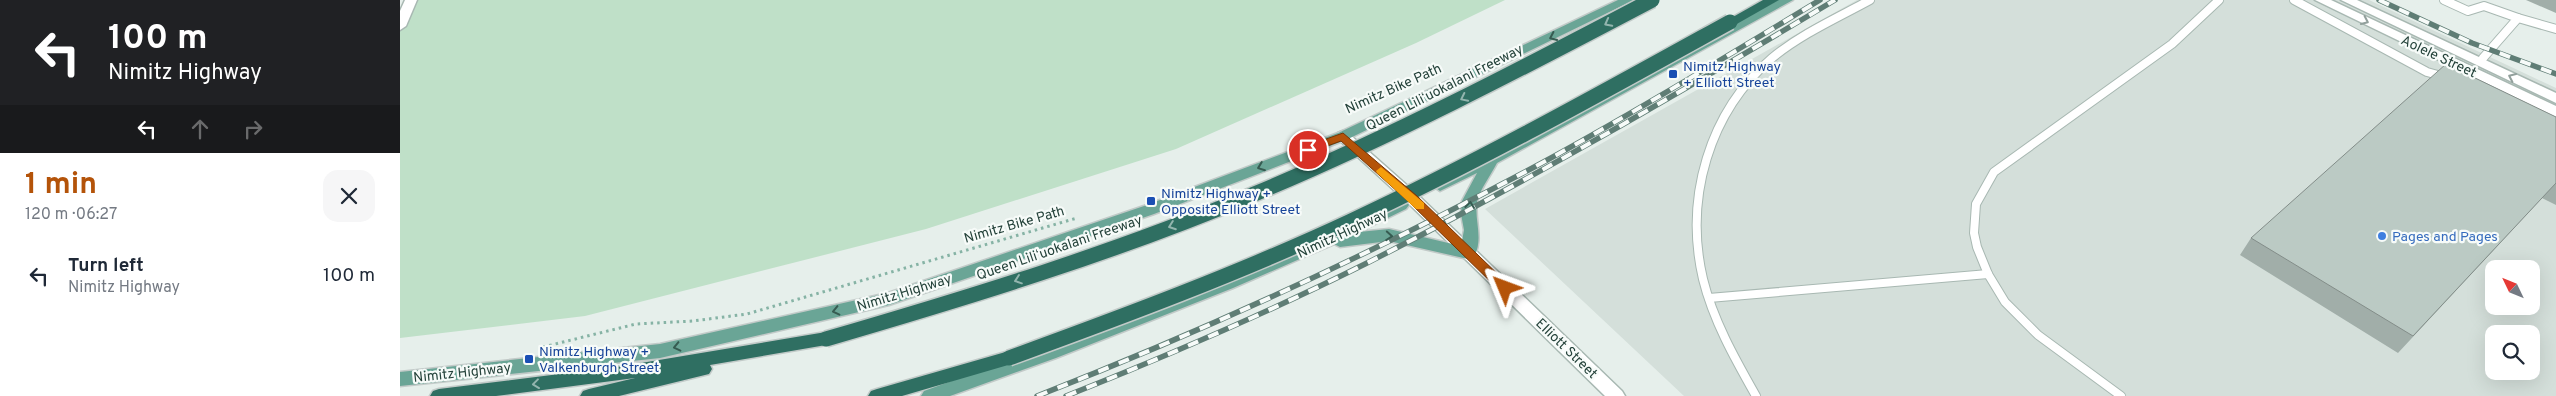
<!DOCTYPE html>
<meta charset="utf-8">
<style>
:root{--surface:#fff;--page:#f6f6f7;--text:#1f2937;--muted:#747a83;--accent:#b45309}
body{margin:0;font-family:Overpass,sans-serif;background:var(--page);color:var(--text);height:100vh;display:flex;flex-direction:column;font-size:19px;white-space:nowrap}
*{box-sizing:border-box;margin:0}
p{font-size:16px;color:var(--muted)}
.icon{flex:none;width:28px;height:28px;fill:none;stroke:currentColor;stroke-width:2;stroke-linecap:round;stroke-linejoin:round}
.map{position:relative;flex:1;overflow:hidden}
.drawer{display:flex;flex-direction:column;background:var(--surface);width:400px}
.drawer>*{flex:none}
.banner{background:#202124;color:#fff;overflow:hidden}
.needle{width:32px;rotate:313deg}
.fabs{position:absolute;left:2085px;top:260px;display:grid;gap:10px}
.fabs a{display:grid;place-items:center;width:55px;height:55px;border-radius:10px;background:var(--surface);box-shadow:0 5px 20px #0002;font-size:25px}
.pin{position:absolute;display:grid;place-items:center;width:42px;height:42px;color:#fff;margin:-21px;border:2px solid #fff;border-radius:50%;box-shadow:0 1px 5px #0007}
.me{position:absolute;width:55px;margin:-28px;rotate:314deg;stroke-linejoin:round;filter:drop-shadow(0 0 4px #0008)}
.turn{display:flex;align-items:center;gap:18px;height:105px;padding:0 25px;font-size:22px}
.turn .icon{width:65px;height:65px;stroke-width:2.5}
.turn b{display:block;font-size:35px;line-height:42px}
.lanes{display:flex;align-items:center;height:48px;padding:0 25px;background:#0003;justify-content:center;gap:25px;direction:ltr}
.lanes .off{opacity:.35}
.round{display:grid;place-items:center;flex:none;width:52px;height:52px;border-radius:15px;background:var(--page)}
.headline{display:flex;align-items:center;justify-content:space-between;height:85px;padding:0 25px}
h1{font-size:30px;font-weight:700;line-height:38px;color:var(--accent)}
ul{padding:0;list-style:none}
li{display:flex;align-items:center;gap:15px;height:75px;padding:0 25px}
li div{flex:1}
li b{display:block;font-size:19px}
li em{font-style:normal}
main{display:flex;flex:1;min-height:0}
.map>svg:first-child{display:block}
.built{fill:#d4dfda;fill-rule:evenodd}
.green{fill:#bfe0c8}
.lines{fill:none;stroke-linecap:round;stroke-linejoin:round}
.service-casing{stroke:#a8b8b2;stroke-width:10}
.minor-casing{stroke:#a8b8b2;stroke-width:3}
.tertiary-casing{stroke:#a8b8b2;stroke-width:3}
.primary-casing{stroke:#c2cac8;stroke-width:3}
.motorway-casing{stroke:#c2cac8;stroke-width:3}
.path{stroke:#86b3a5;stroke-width:3;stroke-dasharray:2.5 4;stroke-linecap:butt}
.service{stroke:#fff;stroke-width:8}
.minor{fill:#fff;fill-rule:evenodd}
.tertiary{fill:#fff;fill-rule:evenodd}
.primary{fill:#6aa596;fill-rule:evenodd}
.motorway{fill:#2f6f62;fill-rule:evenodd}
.rail-casing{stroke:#5f7d75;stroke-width:5.5}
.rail{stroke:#f7fbf9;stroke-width:4;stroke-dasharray:11;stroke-linecap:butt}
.motorway-bridge-casing{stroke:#c2cac8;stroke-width:18;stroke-linecap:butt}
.motorway-bridge{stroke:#2f6f62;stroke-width:15}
.wall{fill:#a1aea9}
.building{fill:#bbcac4;stroke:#838d89}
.oneway{stroke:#92a09c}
.oneway2{stroke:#93b5ae}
.oneway3{stroke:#365b51}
.route{fill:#b45309;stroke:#753606}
.slow{fill:#f59e0b}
.transit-dot{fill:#1a4fb4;stroke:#f7fbf9;stroke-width:2}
.shop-dot{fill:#3f7fe0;stroke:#f7fbf9;stroke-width:2}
.labels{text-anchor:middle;stroke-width:4.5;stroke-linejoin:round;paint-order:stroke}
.street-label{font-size:14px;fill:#24423a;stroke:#f7fbf9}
.transit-label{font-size:14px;fill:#164399;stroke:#f7fbf9;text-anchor:start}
.shop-label{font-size:14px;fill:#366cbe;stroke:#f7fbf9;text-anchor:start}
</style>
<main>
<section class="drawer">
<div class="banner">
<div class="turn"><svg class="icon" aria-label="left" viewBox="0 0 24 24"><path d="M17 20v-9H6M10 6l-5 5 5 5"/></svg><div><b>100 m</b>Nimitz Highway</div></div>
<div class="lanes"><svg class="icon" aria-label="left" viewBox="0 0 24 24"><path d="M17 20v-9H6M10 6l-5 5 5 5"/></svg><svg class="icon off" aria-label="ahead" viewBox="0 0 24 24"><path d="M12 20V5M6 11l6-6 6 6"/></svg><svg class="icon off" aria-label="right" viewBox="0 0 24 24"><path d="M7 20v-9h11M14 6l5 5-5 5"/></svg></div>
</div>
<div class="headline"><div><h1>1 min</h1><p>120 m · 06:27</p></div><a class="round"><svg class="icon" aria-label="close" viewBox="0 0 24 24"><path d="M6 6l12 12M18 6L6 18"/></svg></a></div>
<ul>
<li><svg class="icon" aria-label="left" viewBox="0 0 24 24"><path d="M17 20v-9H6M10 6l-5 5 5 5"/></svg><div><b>Turn left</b><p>Nimitz Highway</p></div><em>100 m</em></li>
</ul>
</section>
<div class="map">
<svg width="2156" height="396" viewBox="0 0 2156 396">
<rect width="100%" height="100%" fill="#e6efeb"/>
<!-- built -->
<path class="built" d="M1457,0H1969L2156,88V396H1284L1085,209ZM2094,269H2131V306H2094ZM2094,334H2131V371H2094Z"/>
<!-- green -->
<path class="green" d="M10,0H1105L1016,43L776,149L526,229L185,316L0,338V22Z"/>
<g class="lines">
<defs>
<g id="service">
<path d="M1894,0L2027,72L2045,77"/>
<path d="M2044,0L2068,11L2084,6L2118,18L2083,58"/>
<path d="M2118,18L2156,29"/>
<path d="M1309,298L1588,274"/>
<path d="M1356,396C1335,359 1313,320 1303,279C1284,198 1309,112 1372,58C1401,34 1437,18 1470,0"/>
<path d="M1721,396L1638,335L1605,302L1588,274L1577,247L1574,233L1576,204L1594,172L1772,44L1819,0"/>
</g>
<g id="minor">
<path d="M1915,0H1931L2156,106V117Z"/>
<path d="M1941,0H1957L2156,93V103Z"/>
</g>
<g id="tertiary">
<path d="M5,0H17L6,26L0,30V11Z"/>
<path d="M943,131L948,133L1018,195L1222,391L1225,396H1205L1008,203L938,139L936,136L938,133Z"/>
</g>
<g id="primary">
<path d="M1218,0H1234L948,139L754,214L489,305L260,358L0,386V372L260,344L488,293L744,206L938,133Z"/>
<path d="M1378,0H1393L1097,163C1091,175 1080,189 1077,202C1074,221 1084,238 1074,257L1068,259L989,241L940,247L934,244L833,288L656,358L550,396H521L524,391L704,326L822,279L1001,200L1006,201L1009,205L1006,209L959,232L989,229L1061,246L1064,230L1061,214L1062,201L1077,173L1040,191L1033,186L1035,182L1148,125Z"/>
</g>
<g id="motorway">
<path d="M1363,0H1379L1335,25L1330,26L1324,22Z"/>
<path d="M426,332L432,334L434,339L432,344L310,365L312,369L309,374L219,396H180L183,391L189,389L235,378L96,396H30L33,391L39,389L223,366Z"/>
<path d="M609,351L615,353L617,358L615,363L502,396H468L471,391L477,389Z"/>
</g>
</defs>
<!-- service casing -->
<use href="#service" class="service-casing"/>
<!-- minor casing -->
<use href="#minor" class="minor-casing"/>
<!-- tertiary casing -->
<use href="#tertiary" class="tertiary-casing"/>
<!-- primary casing -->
<use href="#primary" class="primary-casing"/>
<!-- motorway casing -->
<use href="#motorway" class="motorway-casing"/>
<!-- path -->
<path class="path" d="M143,347L236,324L293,321L347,314L677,218"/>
<!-- service -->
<use href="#service" class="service"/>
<!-- minor -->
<use href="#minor" class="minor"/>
<!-- tertiary -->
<use href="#tertiary" class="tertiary"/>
<!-- primary -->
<use href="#primary" class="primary"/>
<!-- motorway -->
<use href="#motorway" class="motorway"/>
<defs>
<g id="rail">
<path d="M1979,0L2072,43L2156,74"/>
<path d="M637,396C809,329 975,252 1138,165C1234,113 1327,56 1420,0"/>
<path d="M666,396C767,356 867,313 965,264C1125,183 1281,92 1435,0"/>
</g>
</defs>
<!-- rail casing -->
<use href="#rail" class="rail-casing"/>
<!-- rail -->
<use href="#rail" class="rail"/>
<defs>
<g id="motorway-bridge">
<path d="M426,339C570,297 714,253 852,195C989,138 1121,69 1252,0"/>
<path d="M609,358C724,316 840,273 951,221C1080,161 1205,91 1330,22"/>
</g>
</defs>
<!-- motorway-bridge casing -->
<use href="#motorway-bridge" class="motorway-bridge-casing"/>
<!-- motorway-bridge -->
<use href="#motorway-bridge" class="motorway-bridge"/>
</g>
<!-- wall -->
<g class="wall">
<path d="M2126,0H2156V13Z"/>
<path d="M2156,117V205L2142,198L1998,353L1840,255L1851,238Z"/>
</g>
<!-- building -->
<path class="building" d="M2046,64L2156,117V183L2013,336L1851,238Z"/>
<!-- one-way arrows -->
<defs><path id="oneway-chevron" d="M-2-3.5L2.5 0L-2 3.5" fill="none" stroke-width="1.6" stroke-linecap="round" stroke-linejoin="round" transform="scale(1.25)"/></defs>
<g class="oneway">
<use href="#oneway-chevron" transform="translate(1965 21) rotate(25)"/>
<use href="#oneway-chevron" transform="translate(2112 77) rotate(-155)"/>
</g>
<g class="oneway2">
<use href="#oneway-chevron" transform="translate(1208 23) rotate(152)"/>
<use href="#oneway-chevron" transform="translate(1064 98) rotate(154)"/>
<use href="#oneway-chevron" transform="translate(772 226) rotate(160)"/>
<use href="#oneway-chevron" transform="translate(618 280) rotate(161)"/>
<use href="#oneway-chevron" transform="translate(136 384) rotate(173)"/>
</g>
<g class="oneway3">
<use href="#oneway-chevron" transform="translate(1153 37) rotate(155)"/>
<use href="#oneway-chevron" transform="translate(861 167) rotate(159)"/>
<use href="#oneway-chevron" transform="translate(1070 205) rotate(-83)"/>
<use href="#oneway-chevron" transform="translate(989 236) rotate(4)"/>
<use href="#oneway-chevron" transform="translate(436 311) rotate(167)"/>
<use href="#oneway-chevron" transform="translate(277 347) rotate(167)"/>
</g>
<!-- route -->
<path class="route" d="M943,133L1017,196L1109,285V291H1100L1009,202L941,141L908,153L902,150L904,147Z"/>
<!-- slow -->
<path class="slow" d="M981,167L1024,203V209H1016L977,173L976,171Z"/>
<!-- markers -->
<g class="transit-dot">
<rect x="1268" y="69" width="10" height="10" rx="2.5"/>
<rect x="746" y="196" width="10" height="10" rx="2.5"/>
<rect x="124" y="354" width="10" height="10" rx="2.5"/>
</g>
<circle class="shop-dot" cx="1982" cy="236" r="5"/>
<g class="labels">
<!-- street labels -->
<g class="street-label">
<text transform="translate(2039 56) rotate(25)" y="5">Aolele Street</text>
<text transform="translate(1044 87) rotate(-27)" y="5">Queen Liliʻuokalani Freeway</text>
<text transform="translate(993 88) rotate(-24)" y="5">Nimitz Bike Path</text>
<text transform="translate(614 224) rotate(-16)" y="5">Nimitz Bike Path</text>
<text transform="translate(942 233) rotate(-25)" y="5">Nimitz Highway</text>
<text transform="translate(659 247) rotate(-19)" y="5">Queen Liliʻuokalani Freeway</text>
<text transform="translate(504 292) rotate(-17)" y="5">Nimitz Highway</text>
<text transform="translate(1167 348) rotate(44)" y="5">Elliott Street</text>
<text transform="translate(62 372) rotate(-6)" y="5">Nimitz Highway</text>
</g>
<!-- transit labels -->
<g class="transit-label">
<text x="1283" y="71">Nimitz Highway<tspan x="1283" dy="16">+ Elliott Street</tspan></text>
<text x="761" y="198">Nimitz Highway +<tspan x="761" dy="16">Opposite Elliott Street</tspan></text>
<text x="139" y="356">Nimitz Highway +<tspan x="139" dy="16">Valkenburgh Street</tspan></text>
</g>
<!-- shop labels -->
<g class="shop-label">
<text x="1992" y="241">Pages and Pages</text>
</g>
</g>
</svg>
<div class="fabs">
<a><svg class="needle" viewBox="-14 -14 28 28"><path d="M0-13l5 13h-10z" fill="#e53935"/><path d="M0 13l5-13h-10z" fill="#747a83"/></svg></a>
<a><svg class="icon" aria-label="search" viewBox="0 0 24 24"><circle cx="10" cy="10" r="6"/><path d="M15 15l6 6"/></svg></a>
</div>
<div class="pin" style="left:908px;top:150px;background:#d93025"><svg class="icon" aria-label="arrive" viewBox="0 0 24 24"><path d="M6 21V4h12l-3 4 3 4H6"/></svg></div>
<svg class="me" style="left:1105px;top:288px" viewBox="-20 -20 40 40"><path d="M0-17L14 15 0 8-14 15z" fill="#b45309" stroke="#fff" stroke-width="4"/></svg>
</div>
</main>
